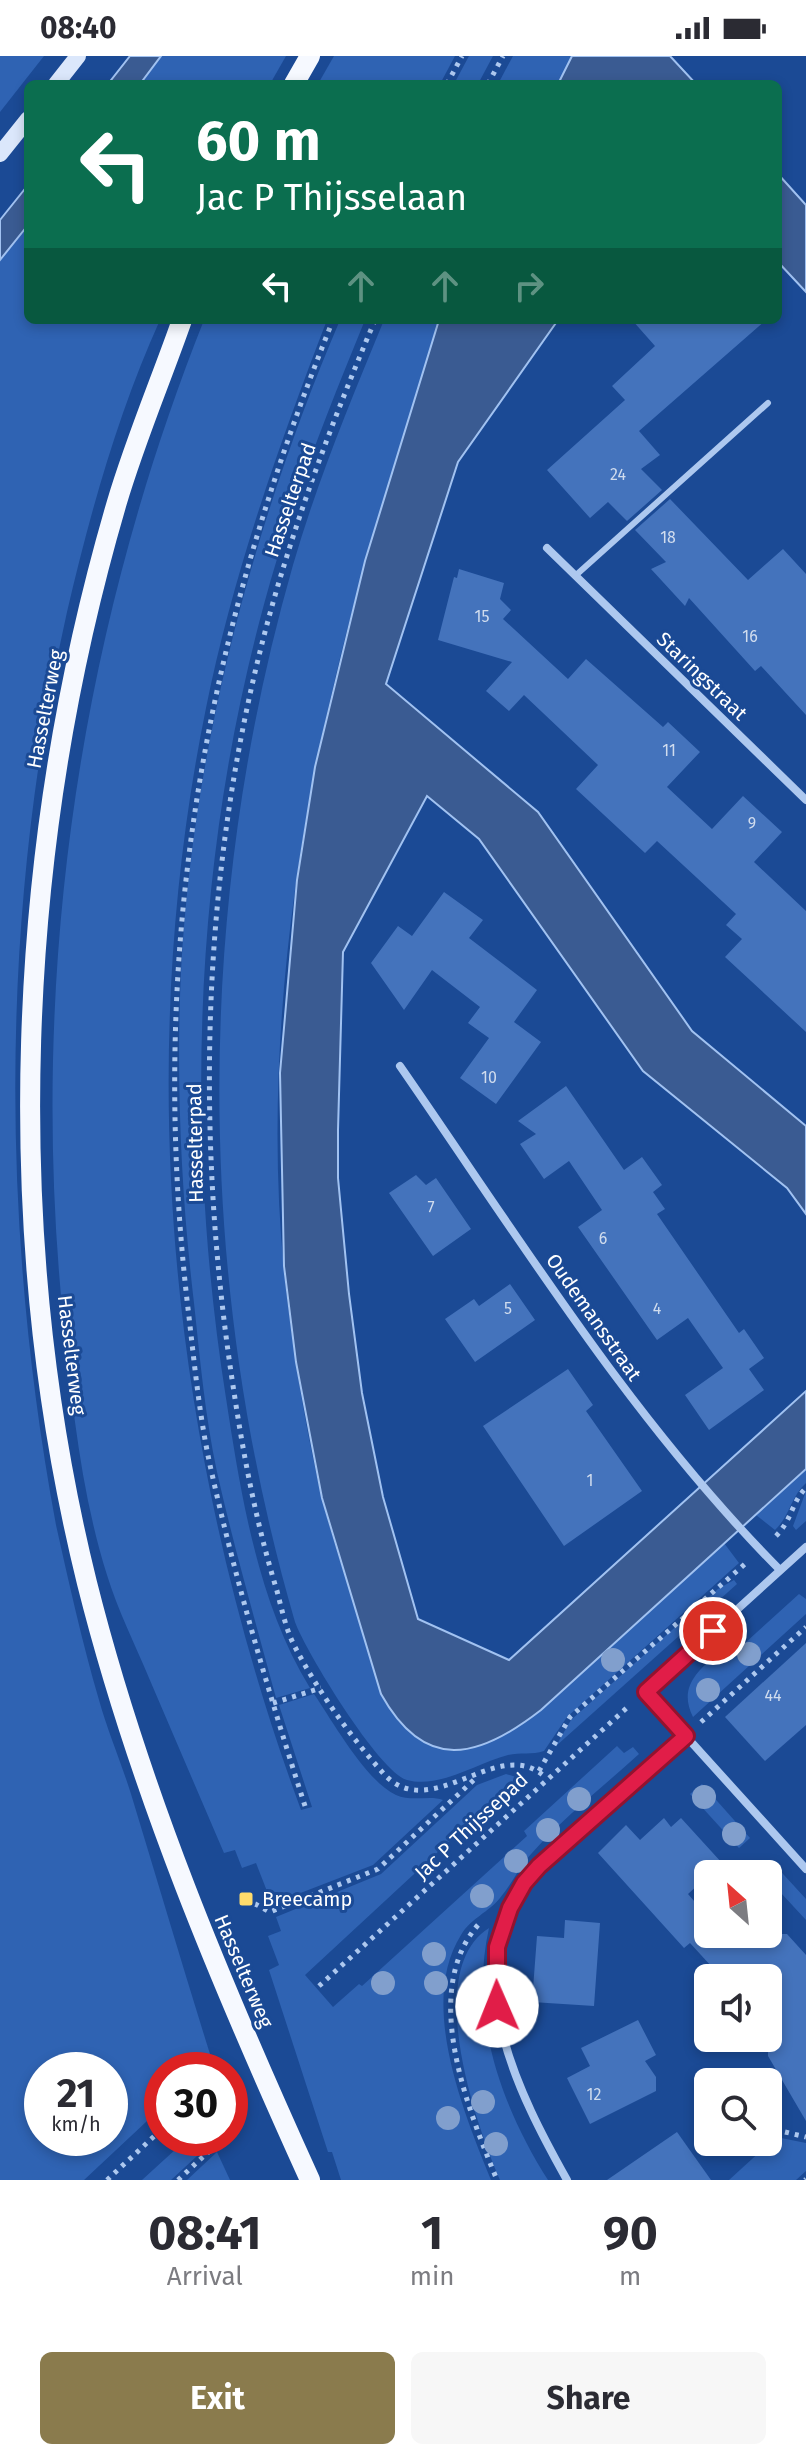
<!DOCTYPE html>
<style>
:root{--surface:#fff;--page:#f7f7f7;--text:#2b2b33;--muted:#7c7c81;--accent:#8a7b4d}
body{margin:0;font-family:"Fira Sans",sans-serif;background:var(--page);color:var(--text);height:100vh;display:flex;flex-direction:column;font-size:30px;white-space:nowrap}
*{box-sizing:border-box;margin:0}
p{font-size:26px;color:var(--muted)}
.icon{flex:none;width:44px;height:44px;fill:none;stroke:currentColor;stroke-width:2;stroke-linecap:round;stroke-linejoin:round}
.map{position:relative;height:2124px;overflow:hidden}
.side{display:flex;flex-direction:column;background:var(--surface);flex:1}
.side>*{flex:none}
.top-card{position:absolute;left:24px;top:24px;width:758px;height:244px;border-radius:12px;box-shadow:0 4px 12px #0003;background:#0b6e4f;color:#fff;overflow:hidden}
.needle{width:52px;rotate:333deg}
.fabs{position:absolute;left:694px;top:1804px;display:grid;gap:16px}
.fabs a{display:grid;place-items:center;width:88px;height:88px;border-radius:12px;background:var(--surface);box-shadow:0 4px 12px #0003;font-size:40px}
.speed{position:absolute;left:24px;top:1996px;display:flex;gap:16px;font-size:40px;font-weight:700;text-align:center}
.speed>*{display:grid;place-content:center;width:104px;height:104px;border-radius:50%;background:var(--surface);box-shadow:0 4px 12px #0003;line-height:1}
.speed small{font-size:20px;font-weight:400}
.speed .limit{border:12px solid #d22;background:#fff;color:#111}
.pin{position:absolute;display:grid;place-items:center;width:68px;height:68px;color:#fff;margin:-34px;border:4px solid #fff;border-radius:50%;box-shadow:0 2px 8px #0007}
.me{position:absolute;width:88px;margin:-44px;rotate:359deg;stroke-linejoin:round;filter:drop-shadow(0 0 6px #0008)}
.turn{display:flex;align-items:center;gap:28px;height:168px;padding:0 40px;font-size:36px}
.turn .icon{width:104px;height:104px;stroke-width:2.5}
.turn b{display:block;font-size:56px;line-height:68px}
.lanes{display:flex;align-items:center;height:76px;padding:0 40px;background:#0003;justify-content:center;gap:40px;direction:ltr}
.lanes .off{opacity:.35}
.eta{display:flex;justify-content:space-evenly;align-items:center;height:136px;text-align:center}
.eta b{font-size:48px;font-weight:700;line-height:56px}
.primary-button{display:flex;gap:16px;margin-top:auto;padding:16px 40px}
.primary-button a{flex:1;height:92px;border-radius:12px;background:var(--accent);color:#fff;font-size:32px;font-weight:700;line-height:92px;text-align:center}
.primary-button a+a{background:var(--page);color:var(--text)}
.status{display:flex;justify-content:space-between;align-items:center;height:56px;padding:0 40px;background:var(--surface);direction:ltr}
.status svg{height:22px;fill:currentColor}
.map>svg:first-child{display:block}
.green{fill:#2f63b3;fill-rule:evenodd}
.water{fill:#3a5b92;stroke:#a1c2f1;stroke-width:2}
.building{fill:#4473bc}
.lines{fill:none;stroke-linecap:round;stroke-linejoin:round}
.path{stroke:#adc8ef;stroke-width:5;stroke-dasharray:4 6;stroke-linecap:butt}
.lane{stroke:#adc8ef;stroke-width:6}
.street{stroke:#adc8ef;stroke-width:8}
.secondary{stroke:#dbe7fb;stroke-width:16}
.primary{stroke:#f6f9ff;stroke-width:20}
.tree{fill:#819fcd}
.route-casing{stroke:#92132f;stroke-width:20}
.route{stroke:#e11d48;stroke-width:14}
.poi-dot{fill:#ffdc6c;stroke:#1b4a95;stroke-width:3}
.labels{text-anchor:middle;stroke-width:6;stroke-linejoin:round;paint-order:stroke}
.number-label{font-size:16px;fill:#d0dcee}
.street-label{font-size:20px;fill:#fff;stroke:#1b4a95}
.poi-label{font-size:20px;fill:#fff;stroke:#1b4a95;text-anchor:start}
</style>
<div class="status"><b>08:40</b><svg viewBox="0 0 49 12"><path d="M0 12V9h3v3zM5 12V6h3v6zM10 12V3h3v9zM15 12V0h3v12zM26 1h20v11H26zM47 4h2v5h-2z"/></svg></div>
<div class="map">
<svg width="806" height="2124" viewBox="0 0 806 2124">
<rect width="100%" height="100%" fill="#1b4a95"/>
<!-- green -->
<g class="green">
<path d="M0,0H44L0,56Z"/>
<path d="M161,0H286L270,28H140Z"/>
<path d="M334,0H455L440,28H318Z"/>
<path d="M469,0H493L478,28H454Z"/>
<path d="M513,0H572L558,28H498Z"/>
<path d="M28,169V264H160C118,357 90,457 67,556C0,856 0,1167 56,1469C69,1527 82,1586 99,1644C108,1676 121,1706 131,1738C159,1830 186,1922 215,2014H162V2051L84,2124H0V204ZM42,2014H110V2082H42Z"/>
<path d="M204,264H327C278,391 233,519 206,652C131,1019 172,1404 301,1754L312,1751L279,1649L314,1638C333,1666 366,1725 396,1739C411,1746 431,1739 443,1744L373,1809L272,1848L256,1807L242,1812L235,1794L224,1797C199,1739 174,1680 149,1622C135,1588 118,1555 107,1519C81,1437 72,1346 63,1261C29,921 78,581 204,264Z"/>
<path d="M340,264H365C333,342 301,422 277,503C195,774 182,1064 226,1342C241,1440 258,1547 310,1632L276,1642C256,1567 234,1492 217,1416C205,1360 200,1303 194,1247C181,1137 176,1025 181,915C193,693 253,468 340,264Z"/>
<path d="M384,264H439C405,382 364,499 336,619C287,821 261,1050 289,1257C297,1320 308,1384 323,1446C336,1497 355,1546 368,1597L541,1654L724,1487L739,1507L567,1661L544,1695C532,1699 520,1696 508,1699C477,1707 439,1733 407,1724C379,1716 306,1596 295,1566C195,1222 194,854 293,509C317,426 351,344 384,264Z"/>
<path d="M806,1413V1427C791,1440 790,1460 775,1474L756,1459Z"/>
<path d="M806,1435V1465L796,1474L793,1470Z"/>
<path d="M734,1524L737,1528L556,1690L571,1664L718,1533Z"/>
<path d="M799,1538L806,1543V1558L693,1661C679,1633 695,1617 716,1599L724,1606Z"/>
<path d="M617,1690L624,1697L633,1691L639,1698C604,1730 564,1761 532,1797C519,1811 512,1828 500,1842C489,1856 471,1862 461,1879C418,1947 464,2057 491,2124H341L332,2096H328L269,1914L279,1909L268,1880L281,1875L276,1861L381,1818L477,1729L506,1718L516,1721L517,1733L500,1749L494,1744L305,1919L333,1951L359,1928L362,1930L527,1780L524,1775Z"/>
<path d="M702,1728L750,1782L739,1792L690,1738Z"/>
<path d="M773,1807L806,1843V1864L768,1823V1818L763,1817Z"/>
<path d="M489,1872C469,1960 501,2050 548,2124H500C476,2069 422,1914 489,1872Z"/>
<path d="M776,2081L806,2087V2115L796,2124H729Z"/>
<path d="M188,2082H225L210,2088L171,2124H142Z"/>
<path d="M217,2096L230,2124H187Z"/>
</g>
<!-- water -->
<g class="water">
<path d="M130,0H161L140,28H108Z"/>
<path d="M572,0H670L696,28H558Z"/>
<path d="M778,118L806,149V236L778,206Z"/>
<path d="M28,129V169L0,204V164Z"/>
<path d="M439,264H558L458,406L386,628L538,756L692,975L806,1070V1158L787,1132L643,1015L479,783L427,740L343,896L338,1074V1122L349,1238L362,1337L383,1441L418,1563L509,1604L806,1335V1413L541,1654C478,1703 425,1717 381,1638L322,1442L296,1306L284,1210L280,1017L297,824L315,711L365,505Z"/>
</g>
<!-- building -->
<g class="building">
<path d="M632,264H766L639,375L660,399L641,413L662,434L627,465L608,446L590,462L547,414L625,344L612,330L655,290Z"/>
<path d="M670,443L748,524L783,493L806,518V659L761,610L755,615L689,542L685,550L651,513L666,506L635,474Z"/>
<path d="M459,513L504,527L500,543L511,554L503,563L568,623L586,603L663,671L668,666L700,696L667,731L712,773L743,740L782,776L754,806L806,855V976L725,901L742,883L726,869L736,858L657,785L645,797L576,733L598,709L524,639L509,655L486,635L512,606L438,584L454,521L457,522Z"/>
<path d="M444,836L483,864L469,882L537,934L514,966L541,986L496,1048L460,1022L489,982L468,967L480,951L432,914L404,954L371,907L398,870L412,880Z"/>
<path d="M566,1030L624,1114L642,1101L662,1129L653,1136L665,1153L657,1158L739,1277L744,1273L764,1302L749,1313L764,1334L709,1374L685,1339L723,1312L688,1262L657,1284L578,1171L602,1154L569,1105L544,1123L520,1088L536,1078L518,1065Z"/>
<path d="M416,1119L426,1129L436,1122L471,1173L433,1200L389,1137Z"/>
<path d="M510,1228L535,1264L475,1306L445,1263L474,1243L479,1250Z"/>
<path d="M568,1313L593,1349L586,1355L642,1435L564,1490L483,1370Z"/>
<path d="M806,1587V1669L765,1705L725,1661Z"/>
<path d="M664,1762L671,1771L681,1762L722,1807L688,1838L708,1861V1878H787L806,1899V2065L768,2000V1922H722L690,1887L684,1892L598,1797L626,1769L640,1784Z"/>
<path d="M565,1864L600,1867L594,1950L532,1946L537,1880L564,1882Z"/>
<path d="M638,1964L656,1999L645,2005L656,2021V2035L590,2068L567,2022L590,2010L581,1992Z"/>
<path d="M677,2076L711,2124H607Z"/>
</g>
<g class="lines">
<!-- path -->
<g class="path">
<path d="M447,28L462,0"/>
<path d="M488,28L503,0"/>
<path d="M375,264C342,342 311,422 286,503C202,770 191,1061 234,1336C244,1403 257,1470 277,1535C282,1554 286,1574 295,1591C318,1635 350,1680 383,1717C431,1771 499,1676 546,1722"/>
<path d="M776,1480C792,1464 792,1445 806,1432"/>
<path d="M273,1647L321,1632"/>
<path d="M701,1666L806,1571"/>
<path d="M539,1715L570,1661L745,1508"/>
<path d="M305,1750C270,1641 237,1530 212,1418C199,1362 194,1302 187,1244C148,896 203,587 333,264"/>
<path d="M246,1843L270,1856L378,1813L477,1721"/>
<path d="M478,1869C420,1936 468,2053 497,2124"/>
<path d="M319,1930L630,1649"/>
<path d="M785,2076L806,2081"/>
<path d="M107,2124L162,2073"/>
<path d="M178,2124L207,2097L233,2080"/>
<path d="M805,2124L806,2123"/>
</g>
<!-- lane -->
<path class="lane" d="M575,520L768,347"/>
<!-- street -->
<g class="street">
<path d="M547,492L806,744"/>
<path d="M400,1010C520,1183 632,1365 780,1514"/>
<path d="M806,1491L646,1636L806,1813"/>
<path d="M567,2124C520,2040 457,1919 524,1828C541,1805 564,1787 585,1769C619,1739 652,1710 686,1680"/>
</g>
<!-- secondary -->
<g class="secondary">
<path d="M56,28L78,0"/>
<path d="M0,98L28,63"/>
</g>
<!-- primary -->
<g class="primary">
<path d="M294,28L310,0"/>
<path d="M182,264C161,324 135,385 117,446C15,793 0,1175 87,1527C139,1734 222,1930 310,2124"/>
</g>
</g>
<!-- trees -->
<g class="tree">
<circle cx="749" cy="1598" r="12"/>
<circle cx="613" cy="1604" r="12"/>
<circle cx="708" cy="1634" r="12"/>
<circle cx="704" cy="1741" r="12"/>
<circle cx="579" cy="1743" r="12"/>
<circle cx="548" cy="1774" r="12"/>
<circle cx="734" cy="1778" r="12"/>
<circle cx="516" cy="1805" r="12"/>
<circle cx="482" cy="1840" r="12"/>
<circle cx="434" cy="1898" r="12"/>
<circle cx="383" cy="1927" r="12"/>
<circle cx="436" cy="1927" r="12"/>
<circle cx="483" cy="2046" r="12"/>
<circle cx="448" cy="2062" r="12"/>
<circle cx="496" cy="2088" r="12"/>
</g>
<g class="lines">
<defs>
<path id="route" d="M497,1950V1891L510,1852L524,1827L539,1810L686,1680L646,1636L713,1575"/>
</defs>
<!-- route casing -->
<use href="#route" class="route-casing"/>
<!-- route -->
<use href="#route" class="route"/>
</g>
<!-- markers -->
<rect class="poi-dot" x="238" y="1835" width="16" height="16" rx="4"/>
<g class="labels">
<!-- number labels -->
<g class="number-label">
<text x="618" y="424">24</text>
<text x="668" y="487">18</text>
<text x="482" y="566">15</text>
<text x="750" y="586">16</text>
<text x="669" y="700">11</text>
<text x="752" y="773">9</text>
<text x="489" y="1027">10</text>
<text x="431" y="1157">7</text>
<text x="603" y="1188">6</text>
<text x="508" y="1258">5</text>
<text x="657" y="1258">4</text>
<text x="590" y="1430">1</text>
<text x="773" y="1645">44</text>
<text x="594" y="2044">12</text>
</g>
<!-- street labels -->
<g class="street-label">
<text transform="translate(290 444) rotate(-71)" y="7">Hasselterpad</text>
<text transform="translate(702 620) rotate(44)" y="7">Staringstraat</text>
<text transform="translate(45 653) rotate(-79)" y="7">Hasselterweg</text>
<text transform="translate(195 1087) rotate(-91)" y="7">Hasselterpad</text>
<text transform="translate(594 1261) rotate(55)" y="7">Oudemansstraat</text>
<text transform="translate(72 1299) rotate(83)" y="7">Hasselterweg</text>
<text transform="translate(471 1770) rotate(-43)" y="7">Jac P Thijssepad</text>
<text transform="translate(244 1915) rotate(67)" y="7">Hasselterweg</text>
</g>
<!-- poi labels -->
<g class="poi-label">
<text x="262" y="1850">Breecamp</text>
</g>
</g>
</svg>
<div class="fabs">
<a><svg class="needle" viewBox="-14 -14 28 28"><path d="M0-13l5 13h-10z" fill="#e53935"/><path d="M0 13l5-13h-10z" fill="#7c7c81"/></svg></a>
<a><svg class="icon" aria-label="sound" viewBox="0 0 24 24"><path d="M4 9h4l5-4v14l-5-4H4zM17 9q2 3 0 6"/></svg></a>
<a><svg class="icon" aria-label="search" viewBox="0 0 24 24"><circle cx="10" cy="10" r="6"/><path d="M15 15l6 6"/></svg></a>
</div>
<div class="speed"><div>21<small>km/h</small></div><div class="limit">30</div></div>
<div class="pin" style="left:713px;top:1575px;background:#d93025"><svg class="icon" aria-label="arrive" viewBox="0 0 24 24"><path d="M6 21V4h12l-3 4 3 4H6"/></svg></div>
<svg class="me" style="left:497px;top:1950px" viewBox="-20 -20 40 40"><circle r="19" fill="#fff"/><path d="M0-13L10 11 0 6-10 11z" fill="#e11d48"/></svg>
<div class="top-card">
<div class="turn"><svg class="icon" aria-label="left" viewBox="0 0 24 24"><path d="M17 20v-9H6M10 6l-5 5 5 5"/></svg><div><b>60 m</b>Jac P Thijsselaan</div></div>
<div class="lanes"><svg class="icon" aria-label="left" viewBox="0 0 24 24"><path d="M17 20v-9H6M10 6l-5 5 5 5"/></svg><svg class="icon off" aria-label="ahead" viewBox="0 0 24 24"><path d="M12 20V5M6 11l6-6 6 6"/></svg><svg class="icon off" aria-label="ahead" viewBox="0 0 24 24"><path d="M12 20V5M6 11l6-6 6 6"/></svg><svg class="icon off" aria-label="right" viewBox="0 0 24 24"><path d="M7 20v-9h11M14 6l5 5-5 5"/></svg></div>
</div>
</div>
<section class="side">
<div class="eta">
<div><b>08:41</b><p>Arrival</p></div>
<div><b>1</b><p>min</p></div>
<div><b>90</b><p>m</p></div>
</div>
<div class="primary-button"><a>Exit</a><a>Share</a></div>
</section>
